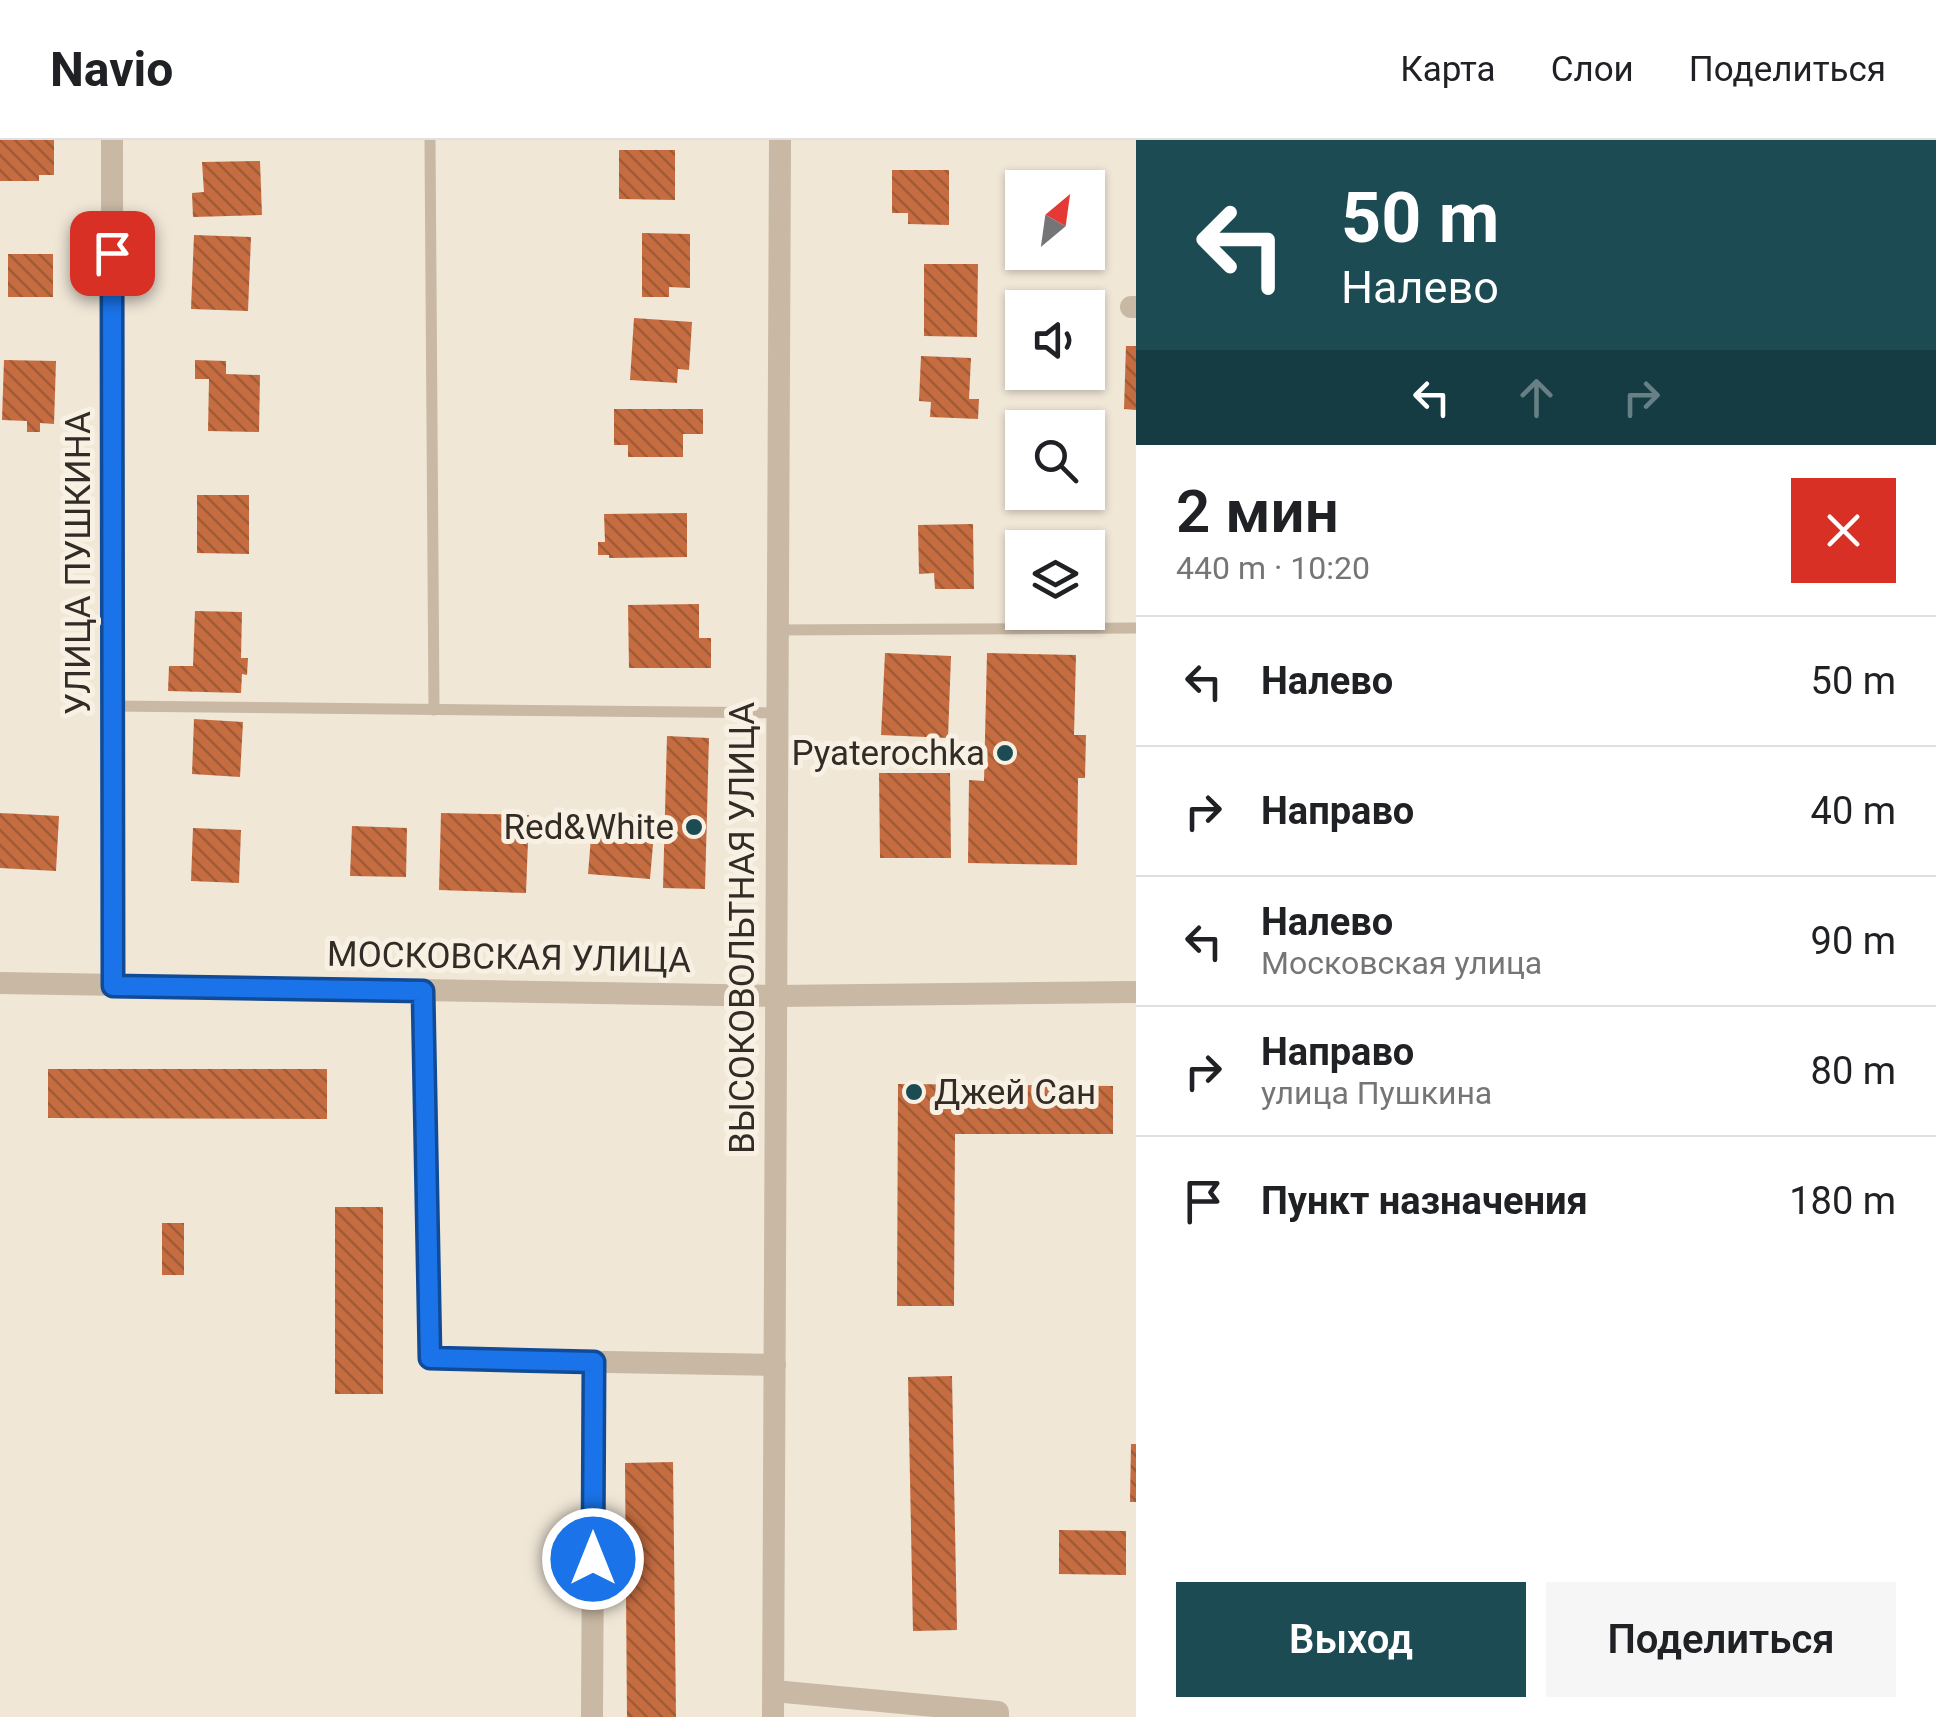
<!DOCTYPE html>
<html lang="ru">
<meta charset="utf-8">
<style>
:root{--surface:#fff;--page:#f6f6f6;--text:#202124;--muted:#757577;--line:#e0e0e0;--accent:#1c4b54}
body{margin:0;font-family:Roboto,sans-serif;background:var(--page);color:var(--text);height:100vh;display:flex;flex-direction:column;font-size:38px;white-space:nowrap}
*{box-sizing:border-box;margin:0}
p{font-size:32px;color:var(--muted)}
.icon{flex:none;width:55px;height:55px;fill:none;stroke:currentColor;stroke-width:2;stroke-linecap:round;stroke-linejoin:round}
.map{position:relative;flex:1;overflow:hidden}
.drawer{display:flex;flex-direction:column;background:var(--surface);width:800px}
.drawer>*{flex:none}
.guide{background:#1c4b54;color:#fff;overflow:hidden}
.needle{width:65px;rotate:29deg}
.tools{position:absolute;left:1005px;top:30px;display:grid;gap:20px}
.tools a{display:grid;place-items:center;width:100px;height:100px;border-radius:0px;background:var(--surface);box-shadow:0 2px 8px #0004;font-size:50px}
.pin{position:absolute;display:grid;place-items:center;width:85px;height:85px;color:#fff;margin:-42px;border-radius:20px;box-shadow:0 5px 15px #0006}
.me{position:absolute;width:110px;margin:-55px;rotate:0deg;stroke-linejoin:round;filter:drop-shadow(0 0 8px #0008)}
.turn{display:flex;align-items:center;gap:35px;height:210px;padding:0 40px;font-size:45px}
.turn .icon{width:130px;height:130px;stroke-width:2.5}
.turn b{display:block;font-size:70px;line-height:85px}
.lanes{display:flex;align-items:center;height:95px;padding:0 40px;background:#0003;justify-content:center;gap:50px;direction:ltr}
.lanes .off{opacity:.35}
.round{display:grid;place-items:center;flex:none;width:105px;height:105px;border-radius:0px;background:var(--page)}
.overview{display:flex;align-items:center;justify-content:space-between;height:170px;padding:0 40px}
h1{font-size:60px;font-weight:600;line-height:75px}
.cta{display:flex;gap:20px;margin-top:auto;padding:20px 40px}
.cta a{flex:1;height:115px;border-radius:0px;background:var(--accent);color:#fff;font-size:40px;font-weight:600;line-height:115px;text-align:center}
.cta a+a{background:var(--page);color:var(--text)}
ul{padding:0;list-style:none}
li{display:flex;align-items:center;gap:30px;height:130px;padding:0 40px;border-top:2px solid var(--line)}
li div{flex:1}
li b{display:block;font-size:38px}
li em{font-style:normal}
header{display:flex;align-items:center;gap:60px;box-sizing:border-box;height:140px;padding:0 50px;background:var(--surface);border-bottom:2px solid var(--line)}
header strong{font-size:48px}
nav{display:flex;gap:55px;margin-inline-start:auto;font-size:35px}
main{display:flex;flex:1;min-height:0}
.map>svg:first-child{display:block}
.building{fill:url(#building-back-hatch)}
.lines{fill:none;stroke-linecap:round;stroke-linejoin:round}
.service{stroke:#c8b8a4;stroke-width:11}
.minor{stroke:#c8b8a4;stroke-width:22}
.route-casing{stroke:#114b97;stroke-width:25}
.route{stroke:#1a73e8;stroke-width:18}
.poi-dot{fill:#1c4b54;stroke:#f8f1e3;stroke-width:4}
.labels{text-anchor:middle;stroke-width:10;stroke-linejoin:round;paint-order:stroke}
.street-label{font-size:35px;fill:#332b25;stroke:#f8f1e3}
.poi-label{font-size:35px;fill:#332b25;stroke:#f8f1e3;text-anchor:end}
</style>
<header>
<strong>Navio</strong>
<nav><a>Карта</a><a>Слои</a><a>Поделиться</a></nav>
</header>
<main>
<div class="map">
<svg width="1136" height="1577" viewBox="0 0 1136 1577">
<defs>
<pattern id="building-back-hatch" width="6" height="6" patternUnits="userSpaceOnUse" patternTransform="scale(2.5)"><rect width="6" height="6" fill="#c56d41"/><path d="M-1 5l2 2M0 0l6 6M5-1l2 2" fill="none" stroke="#a15a36"/></pattern>
</defs>
<rect width="100%" height="100%" fill="#f0e7d7"/>
<!-- building -->
<g class="building">
<path d="M0,0H54V35H39V41H0Z"/>
<path d="M619,10H675V60L619,59Z"/>
<path d="M260,21L262,75L193,77L192,53L204,52L202,22Z"/>
<path d="M892,30H949V85L908,84V73H892Z"/>
<path d="M642,93L690,94V148L669,147V157H642Z"/>
<path d="M194,95L251,97L248,171L191,169Z"/>
<rect x="8" y="114" width="45" height="43"/>
<path d="M924,124H978L977,197L924,196Z"/>
<path d="M634,178L692,182L689,230L678,229L677,243L630,240Z"/>
<path d="M1126,206H1136V270L1124,269Z"/>
<path d="M921,216L971,218L969,259H979L978,279L930,277L931,262L919,261Z"/>
<path d="M4,220L56,221L54,284L40,283V292H27V281L2,280Z"/>
<path d="M195,220L226,221V234L260,235L259,292L208,291L209,239H195Z"/>
<path d="M614,269H703V294H683V317H628V305H614Z"/>
<path d="M197,355H249V414L197,413Z"/>
<path d="M687,373V417L609,418V415H598V402H605L604,374Z"/>
<path d="M973,384L974,449H935L934,433L919,434L918,385Z"/>
<path d="M699,464V498H711V528H629L628,465Z"/>
<path d="M195,471L242,472L241,518H248L247,535L242,534L241,553L168,551L169,526H193Z"/>
<path d="M885,513L951,516L948,598L881,595Z"/>
<path d="M987,513L1076,515L1074,595H1086L1085,638H1078L1077,725L968,723L969,640L984,641Z"/>
<path d="M194,579L243,582L240,637L192,634Z"/>
<path d="M667,596L709,598L705,749L663,748Z"/>
<path d="M879,633H950L951,718H880Z"/>
<path d="M0,673L59,676L56,731L0,728Z"/>
<path d="M441,673L529,675L526,753L439,750Z"/>
<path d="M593,673L647,677L646,692L654,693L650,739L588,734Z"/>
<path d="M352,686L407,688L406,737L350,736Z"/>
<path d="M193,688L241,690L239,743L191,741Z"/>
<path d="M48,929H327V979L48,978Z"/>
<path d="M898,944L1113,946V994H955L954,1166H897Z"/>
<rect x="335" y="1067" width="48" height="187"/>
<rect x="162" y="1083" width="22" height="52"/>
<path d="M952,1236L957,1490L913,1491L908,1237Z"/>
<path d="M1131,1304H1136V1362H1130Z"/>
<path d="M673,1322L676,1577H627L625,1323Z"/>
<path d="M1059,1390L1126,1391V1435L1059,1434Z"/>
</g>
<g class="lines">
<!-- service -->
<g class="service">
<path d="M430,0L434,570"/>
<path d="M778,490L1136,488"/>
<path d="M113,566L778,573"/>
</g>
<!-- minor -->
<g class="minor">
<path d="M112,0L113,846"/>
<path d="M1131,167H1136"/>
<path d="M0,843L777,856L1136,852"/>
<path d="M423,851L430,1219L775,1225"/>
<path d="M774,1551L998,1572V1577"/>
<path d="M592,1577L594,1222"/>
<path d="M773,1577L780,0"/>
</g>
</g>
<g class="lines">
<defs>
<path id="route" d="M112,113L113,846L423,851L430,1218L594,1222L593,1419"/>
</defs>
<!-- route casing -->
<use href="#route" class="route-casing"/>
<!-- route -->
<use href="#route" class="route"/>
</g>
<!-- markers -->
<g class="poi-dot">
<circle cx="1005" cy="613" r="10"/>
<circle cx="694" cy="687" r="10"/>
<circle cx="914" cy="952" r="10"/>
</g>
<g class="labels">
<!-- street labels -->
<g class="street-label">
<text transform="translate(78 423) rotate(-90)" y="12">УЛИЦА ПУШКИНА</text>
<text transform="translate(742 788) rotate(-90)" y="12">ВЫСОКОВОЛЬТНАЯ УЛИЦА</text>
<text transform="translate(509 817) rotate(1)" y="12">МОСКОВСКАЯ УЛИЦА</text>
</g>
<!-- poi labels -->
<g class="poi-label">
<text x="985" y="625">Pyaterochka</text>
<text x="674" y="699">Red&amp;White</text>
<text x="934" y="964" text-anchor="start">Джей Сан</text>
</g>
</g>
</svg>
<div class="tools">
<a><svg class="needle" viewBox="-14 -14 28 28"><path d="M0-13l5 13h-10z" fill="#e53935"/><path d="M0 13l5-13h-10z" fill="#757577"/></svg></a>
<a><svg class="icon" aria-label="sound" viewBox="0 0 24 24"><path d="M4 9h4l5-4v14l-5-4H4zM17 9q2 3 0 6"/></svg></a>
<a><svg class="icon" aria-label="search" viewBox="0 0 24 24"><circle cx="10" cy="10" r="6"/><path d="M15 15l6 6"/></svg></a>
<a><svg class="icon" aria-label="layers" viewBox="0 0 24 24"><path d="M12 4l9 5-9 5-9-5zM3 14l9 5 9-5"/></svg></a>
</div>
<div class="pin" style="left:112px;top:113px;background:#d93025"><svg class="icon" aria-label="arrive" viewBox="0 0 24 24"><path d="M6 21V4h12l-3 4 3 4H6"/></svg></div>
<svg class="me" style="left:593px;top:1419px" viewBox="-20 -20 40 40"><circle r="17" fill="#1a73e8" stroke="#fff" stroke-width="3"/><path d="M0-11L8 9 0 5-8 9z" fill="#fff"/></svg>
</div>
<section class="drawer">
<div class="guide">
<div class="turn"><svg class="icon" aria-label="left" viewBox="0 0 24 24"><path d="M17 20v-9H6M10 6l-5 5 5 5"/></svg><div><b>50 m</b>Налево</div></div>
<div class="lanes"><svg class="icon" aria-label="left" viewBox="0 0 24 24"><path d="M17 20v-9H6M10 6l-5 5 5 5"/></svg><svg class="icon off" aria-label="ahead" viewBox="0 0 24 24"><path d="M12 20V5M6 11l6-6 6 6"/></svg><svg class="icon off" aria-label="right" viewBox="0 0 24 24"><path d="M7 20v-9h11M14 6l5 5-5 5"/></svg></div>
</div>
<div class="overview"><div><h1>2 мин</h1><p>440 m · 10:20</p></div><a class="round" style="background:#d93025;color:#fff"><svg class="icon" aria-label="close" viewBox="0 0 24 24"><path d="M6 6l12 12M18 6L6 18"/></svg></a></div>
<ul>
<li><svg class="icon" aria-label="left" viewBox="0 0 24 24"><path d="M17 20v-9H6M10 6l-5 5 5 5"/></svg><div><b>Налево</b></div><em>50 m</em></li>
<li><svg class="icon" aria-label="right" viewBox="0 0 24 24"><path d="M7 20v-9h11M14 6l5 5-5 5"/></svg><div><b>Направо</b></div><em>40 m</em></li>
<li><svg class="icon" aria-label="left" viewBox="0 0 24 24"><path d="M17 20v-9H6M10 6l-5 5 5 5"/></svg><div><b>Налево</b><p>Московская улица</p></div><em>90 m</em></li>
<li><svg class="icon" aria-label="right" viewBox="0 0 24 24"><path d="M7 20v-9h11M14 6l5 5-5 5"/></svg><div><b>Направо</b><p>улица Пушкина</p></div><em>80 m</em></li>
<li><svg class="icon" aria-label="arrive" viewBox="0 0 24 24"><path d="M6 21V4h12l-3 4 3 4H6"/></svg><div><b>Пункт назначения</b></div><em>180 m</em></li>
</ul>
<div class="cta"><a>Выход</a><a>Поделиться</a></div>
</section>
</main>
